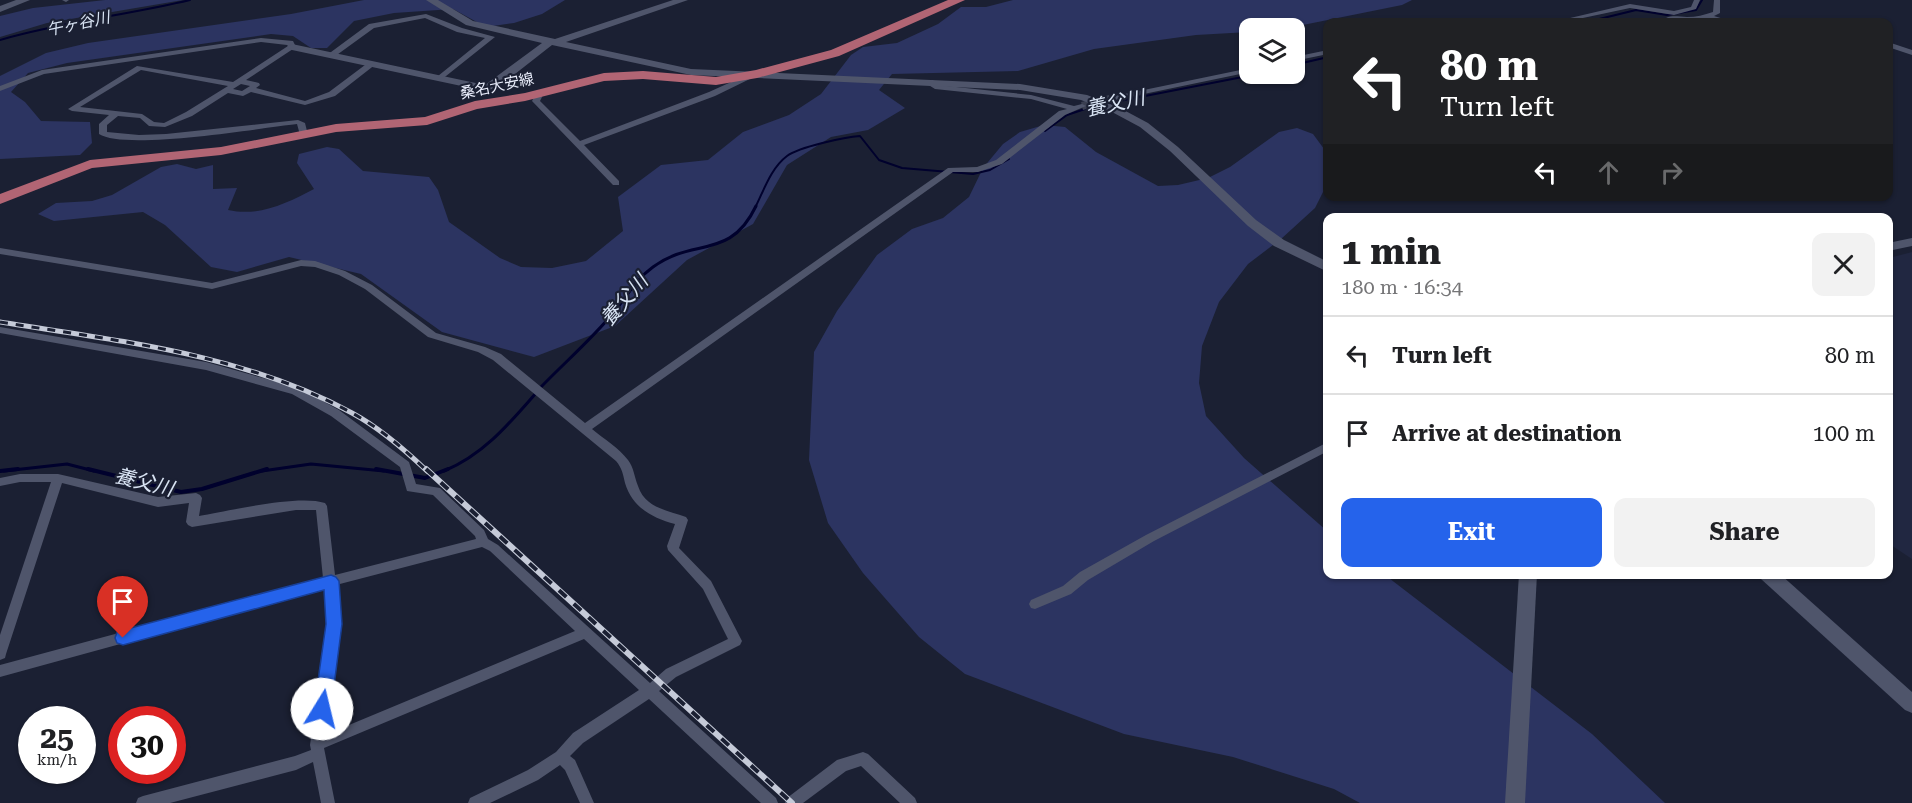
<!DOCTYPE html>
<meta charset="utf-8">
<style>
:root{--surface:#fff;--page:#f2f2f2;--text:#202124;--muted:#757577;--line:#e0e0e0;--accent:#2563eb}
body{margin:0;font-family:"Roboto Serif","Noto Sans JP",serif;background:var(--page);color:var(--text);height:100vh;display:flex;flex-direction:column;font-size:22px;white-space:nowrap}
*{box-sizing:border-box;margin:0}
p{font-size:20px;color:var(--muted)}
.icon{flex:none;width:33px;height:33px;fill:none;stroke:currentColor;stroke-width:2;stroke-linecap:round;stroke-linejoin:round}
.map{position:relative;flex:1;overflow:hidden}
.details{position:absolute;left:1323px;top:213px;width:570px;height:366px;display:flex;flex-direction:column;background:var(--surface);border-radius:12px;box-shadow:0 2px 4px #0004}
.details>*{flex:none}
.top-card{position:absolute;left:1323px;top:18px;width:570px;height:183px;border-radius:12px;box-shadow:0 2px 4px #0004;background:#202124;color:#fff;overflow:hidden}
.fabs{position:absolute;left:1239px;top:18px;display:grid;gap:12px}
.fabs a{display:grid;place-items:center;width:66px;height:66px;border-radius:12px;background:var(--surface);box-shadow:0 2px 4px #0004;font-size:30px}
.speed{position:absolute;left:18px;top:706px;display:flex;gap:12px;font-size:30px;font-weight:700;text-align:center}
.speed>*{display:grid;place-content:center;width:78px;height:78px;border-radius:50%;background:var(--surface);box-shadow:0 2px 4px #0004;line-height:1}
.speed small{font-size:15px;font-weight:400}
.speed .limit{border:9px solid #d22;background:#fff;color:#111}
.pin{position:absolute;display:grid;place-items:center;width:51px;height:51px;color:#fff;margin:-62px -26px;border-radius:50% 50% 50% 0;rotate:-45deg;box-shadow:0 0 6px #0007}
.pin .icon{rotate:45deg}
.me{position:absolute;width:66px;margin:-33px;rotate:9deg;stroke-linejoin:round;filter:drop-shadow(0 0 4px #0008)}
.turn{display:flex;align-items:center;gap:21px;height:126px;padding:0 18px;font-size:27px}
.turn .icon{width:78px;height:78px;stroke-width:2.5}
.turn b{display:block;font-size:42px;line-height:51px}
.lanes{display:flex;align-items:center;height:57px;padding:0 18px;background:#0003;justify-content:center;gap:30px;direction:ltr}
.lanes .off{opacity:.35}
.round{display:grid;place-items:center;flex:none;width:63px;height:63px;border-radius:12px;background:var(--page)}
.head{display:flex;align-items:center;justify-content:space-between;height:102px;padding:0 18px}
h1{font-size:36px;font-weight:700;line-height:45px}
.button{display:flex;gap:12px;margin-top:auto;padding:12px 18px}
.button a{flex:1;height:69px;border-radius:12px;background:var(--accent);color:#fff;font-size:24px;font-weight:700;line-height:69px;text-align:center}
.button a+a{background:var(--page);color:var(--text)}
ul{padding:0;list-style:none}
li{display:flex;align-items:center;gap:18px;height:78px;padding:0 18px;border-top:2px solid var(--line)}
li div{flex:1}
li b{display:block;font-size:22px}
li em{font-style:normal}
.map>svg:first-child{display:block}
.built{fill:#212741}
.green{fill:#2c3461}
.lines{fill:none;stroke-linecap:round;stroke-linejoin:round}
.stream-far2{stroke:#00012d;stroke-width:2}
.stream-far1{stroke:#00012d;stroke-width:3}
.stream{stroke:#00012d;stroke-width:4}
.street-tunnel{stroke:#3a3f51;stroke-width:8;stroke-dasharray:8 4;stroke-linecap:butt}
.street{fill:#4f556b;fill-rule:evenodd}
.secondary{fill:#4f556b;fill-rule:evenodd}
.primary{fill:#b16574;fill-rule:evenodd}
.rail-far1-casing{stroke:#c5cad8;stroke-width:5}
.rail-casing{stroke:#c5cad8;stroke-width:6}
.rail-far1{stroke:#1b2033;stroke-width:3;stroke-dasharray:8;stroke-linecap:butt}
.rail{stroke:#1b2033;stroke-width:4;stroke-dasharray:10;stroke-linecap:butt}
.route{fill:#2563eb;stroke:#184099;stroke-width:1.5}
.labels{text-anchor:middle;stroke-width:4.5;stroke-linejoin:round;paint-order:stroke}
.far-street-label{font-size:15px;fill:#eaeefc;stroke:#1b2033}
.far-water-label{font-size:16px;font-style:italic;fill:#d8e3f3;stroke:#1b2033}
.water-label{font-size:20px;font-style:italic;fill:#d8e3f3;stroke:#1b2033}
</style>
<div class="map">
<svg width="1912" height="803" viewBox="0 0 1912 803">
<rect width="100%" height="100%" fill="#1b2033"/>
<!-- built -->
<path class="built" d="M1912,252V559L1888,543L1889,258Z"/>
<!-- green -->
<g class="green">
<path d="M105,0H183L47,23L0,37V16L33,8Z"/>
<path d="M364,0H565L542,14L514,23L486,27L453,9L394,13L354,21L327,48H311L293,36L271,34L67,63L28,73L11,92L25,102L41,121L90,122L92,143L80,155L0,159V76L46,53L88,43L291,14Z"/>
<path d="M1013,0H1412L1402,5L1288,28H1250L1249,32L1196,35L1094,49L1018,71L892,74L879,90L905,108L868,130L831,137L787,165L753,224L687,260L615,326L534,357L442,332L361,274L289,257L237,272L211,267L165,225L143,212L54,221L38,214L56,203L92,201L112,195L161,167L177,164L196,169L213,165V189L237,188L228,210C260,217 287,203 314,189L297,163L299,154L327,147L339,149L363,171L429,177L438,190L449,222L500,258L521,267L552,268L586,261L623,231L618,197L661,165L708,160L743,132L789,115L821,94L851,55L863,47L897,43L938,24L961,7H986Z"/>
<path d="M1044,125L1065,127L1096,152L1158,186L1178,185L1208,178L1230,167L1279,132L1297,128L1313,134L1327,153V184L1315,208L1281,239L1248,264L1219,302L1202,346L1199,383L1206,416L1244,458L1327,531L1328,574L1385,575L1592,734L1665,803H1360L1334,789L1233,757L1124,734L965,674L919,637L863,573L828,523L809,460L814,352L837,311L877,255L912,229L943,218L969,197L983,168L1003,144L1020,132Z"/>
</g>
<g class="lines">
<!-- stream-far2 -->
<g class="stream-far2">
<path d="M1587,22L1636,10L1667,15L1696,10L1702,0"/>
<path d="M0,40C62,22 127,15 190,0"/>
<path d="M1294,65L1328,57"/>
<path d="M1104,104L1258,74"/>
<path d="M1045,131L1067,115L1097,105"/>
<path d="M755,208C764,190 771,168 787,156C799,147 845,137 860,136L879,160L902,168L973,174L990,170L1009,159"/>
</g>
<!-- stream-far1 -->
<g class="stream-far1">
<path d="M540,388C564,363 592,339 614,312C628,295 635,280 653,267C693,237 730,261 756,206"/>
<path d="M4,471L67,464L94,471"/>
<path d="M262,471L311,464L384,471"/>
<path d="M444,471C483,455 509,424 536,393"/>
</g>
<!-- stream -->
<g class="stream">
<path d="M88,469L181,492L202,489L267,469"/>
<path d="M376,469L425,478L448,469"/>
<path d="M0,471L18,469"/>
</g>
<!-- street-tunnel -->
<path class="street-tunnel" d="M1082,106L1110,99"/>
<!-- street -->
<g class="street">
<path d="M62,0H69L66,2Z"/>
<path d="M1694,0H1700L1696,9L1674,15L1630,8L1564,22H1553L1630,4L1674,11L1691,7Z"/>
<path d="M1714,0H1720V13L1714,16L1727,20V22C1720,22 1714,19 1707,19C1693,18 1680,25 1666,18C1673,15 1679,17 1687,17C1696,17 1704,15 1713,12Z"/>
<path d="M426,14L462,28L495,37L441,80H438V76L485,38L457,32L425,18L374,28L334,57L327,55L369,24Z"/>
<path d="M1463,18L1487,20L1491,22H1448Z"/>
<path d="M261,38L293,41L296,47L246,80L259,83L260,85L256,88L305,101L329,92L369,62L376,64L335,96L305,105L251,92L243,96L228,93L192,116L165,127L149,126L140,118L118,116L107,125V132L139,135L166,134L298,120L305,123L308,135L304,137L300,135L297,124C260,128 125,151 99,134V124L109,115L72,111L68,109L137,66L233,82L288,46L287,45L261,42L44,74L0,91V86L42,70ZM141,70L228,86L186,112L164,123L154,122L142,114L80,107ZM241,84L250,86L242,91L233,89Z"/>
<path d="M1888,42L1912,50V55L1888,47Z"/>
<path d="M1328,50V54L1294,61V57Z"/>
<path d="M1250,68V72L1110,101L1106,99L1110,97Z"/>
<path d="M751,73L758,75L715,96L584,145L619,181V185H613L532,101L537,91H543L544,93L540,101L580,141L709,92Z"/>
<path d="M927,80H933L937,85L1031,95L1074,106L1082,104L1086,106L1065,115L1002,164L978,172H953L592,429C604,439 619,448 628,460C634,468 634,476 638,486C645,508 667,510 686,517L688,520L679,548L711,581L742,641L740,645L676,677L659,691L776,798L778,803H761L649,699L583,743L570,756L575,760L594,803H580L565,770L560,765L538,780L490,803H468L470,798L528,770L556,752L573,733L639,690L584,639L324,748L335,803H321L313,762L296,770L170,803H136L138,798L143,796L295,756L311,750L310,745L328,625L324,588L0,677V665L323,578L316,510H296L192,527L188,525L186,522L189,503L158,507L62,483L6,654L5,658L0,660V635L51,482H20L0,486V478L20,474H58L158,497L196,493L200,495L202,498L199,516C229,511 298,494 325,503L327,506L335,575L476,539L475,536L433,495L407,491L400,467L331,416L292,394L206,370L0,333V327L206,362L299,388L339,410L409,462L416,484L440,488L484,530L488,539L498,545L650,683L666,669L728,639L703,589L668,550L667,546L675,524C652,518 632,507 625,483C623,474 622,468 616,461L493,360L478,352L428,337L365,289L339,275L315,267L301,266L212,289L0,254V248L212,283L301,260L315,261L345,271L372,285L436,333L485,347L501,354L585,423L948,168L977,167L996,160L1059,111L1067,109L1031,99L935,89L927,84ZM482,547L490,551L575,631L325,735L340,625L336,585Z"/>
<path d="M1328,442V451L1154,541L1088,580L1071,594L1035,609L1031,608L1029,604L1031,600L1063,586L1080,572L1146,535Z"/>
<path d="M863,752L868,754L915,798L917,803H900L861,766L846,771L803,803H785L787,798L837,760Z"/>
</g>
<!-- secondary -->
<g class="secondary">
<path d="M16,0H30L0,12V6Z"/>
<path d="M426,0H438L473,21L555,39L673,0H688L566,42L691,69L1020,84L1087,95L1120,108L1148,123L1178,147L1256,220L1284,240L1328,262V272L1274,246L1248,226L1170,151L1140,127L1112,112L1081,100L1020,90L691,75L552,45L497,88L485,91L292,50L287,47L292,44L485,85L542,43L466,25Z"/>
<path d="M1912,238V246L1888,251V243Z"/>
<path d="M1519,574H1537L1525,803H1505Z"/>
<path d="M1759,574H1780L1912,692V713L1905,710L1761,579Z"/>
</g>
<!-- primary -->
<path class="primary" d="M948,0H965L839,56L757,78L716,85L643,79L604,81L525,101L477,109L427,125L336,132L221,155L92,168L0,204V194L90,160L221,147L336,124L425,117L475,101L525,93L604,73L643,71L716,77L756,70L831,50Z"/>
<defs>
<path id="rail-far1" d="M0,322C119,341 244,354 352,413C380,428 404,449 427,471"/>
<path id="rail" d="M426,469L792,803"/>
</defs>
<!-- rail-far1 casing -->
<use href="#rail-far1" class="rail-far1-casing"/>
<!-- rail casing -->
<use href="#rail" class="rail-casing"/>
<!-- rail-far1 -->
<use href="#rail-far1" class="rail-far1"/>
<!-- rail -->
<use href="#rail" class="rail"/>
</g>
<!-- route -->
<path class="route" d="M331,575L336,577L339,581L342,624L331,709L328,715L322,717L316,715L314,709L326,624L324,590L123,645L117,643L115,638L117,632L123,630Z"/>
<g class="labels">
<!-- far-street labels -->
<g class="far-street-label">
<text transform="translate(497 86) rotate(-12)" y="5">桑名大安線</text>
</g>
<!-- far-water labels -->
<g class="far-water-label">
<text transform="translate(78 23) rotate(-12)" y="6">午ヶ谷川</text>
</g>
<!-- water labels -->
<g class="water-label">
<text transform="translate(1115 103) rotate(-12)" y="7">養父川</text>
<text transform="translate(624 300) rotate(-49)" y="7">養父川</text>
<text transform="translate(144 482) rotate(14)" y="7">養父川</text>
</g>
</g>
</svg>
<div class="fabs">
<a><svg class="icon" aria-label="layers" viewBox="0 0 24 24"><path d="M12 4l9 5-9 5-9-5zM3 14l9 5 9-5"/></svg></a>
</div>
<div class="speed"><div>25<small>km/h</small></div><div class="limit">30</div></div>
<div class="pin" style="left:123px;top:638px;background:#d93025"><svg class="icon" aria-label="arrive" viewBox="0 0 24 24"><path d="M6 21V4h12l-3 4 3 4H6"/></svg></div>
<svg class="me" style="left:322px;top:709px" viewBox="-20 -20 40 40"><circle r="19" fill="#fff"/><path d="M0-13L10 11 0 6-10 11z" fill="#2563eb"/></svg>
<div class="top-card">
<div class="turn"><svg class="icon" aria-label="left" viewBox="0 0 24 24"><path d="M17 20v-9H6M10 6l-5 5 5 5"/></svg><div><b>80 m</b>Turn left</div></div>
<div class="lanes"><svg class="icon" aria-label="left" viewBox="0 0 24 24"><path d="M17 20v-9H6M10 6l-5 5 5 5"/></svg><svg class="icon off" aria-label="ahead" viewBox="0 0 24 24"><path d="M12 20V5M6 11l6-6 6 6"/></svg><svg class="icon off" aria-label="right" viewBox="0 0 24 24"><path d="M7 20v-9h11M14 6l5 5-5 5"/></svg></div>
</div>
<section class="details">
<div class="head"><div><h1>1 min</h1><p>180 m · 16:34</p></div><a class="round"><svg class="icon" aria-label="close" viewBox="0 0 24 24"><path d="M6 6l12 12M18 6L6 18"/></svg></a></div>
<ul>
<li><svg class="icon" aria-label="left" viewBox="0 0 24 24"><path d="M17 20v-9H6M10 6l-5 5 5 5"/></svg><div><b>Turn left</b></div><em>80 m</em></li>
<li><svg class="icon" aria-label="arrive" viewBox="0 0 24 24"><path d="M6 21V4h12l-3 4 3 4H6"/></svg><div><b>Arrive at destination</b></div><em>100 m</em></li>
</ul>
<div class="button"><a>Exit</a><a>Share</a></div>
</section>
</div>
